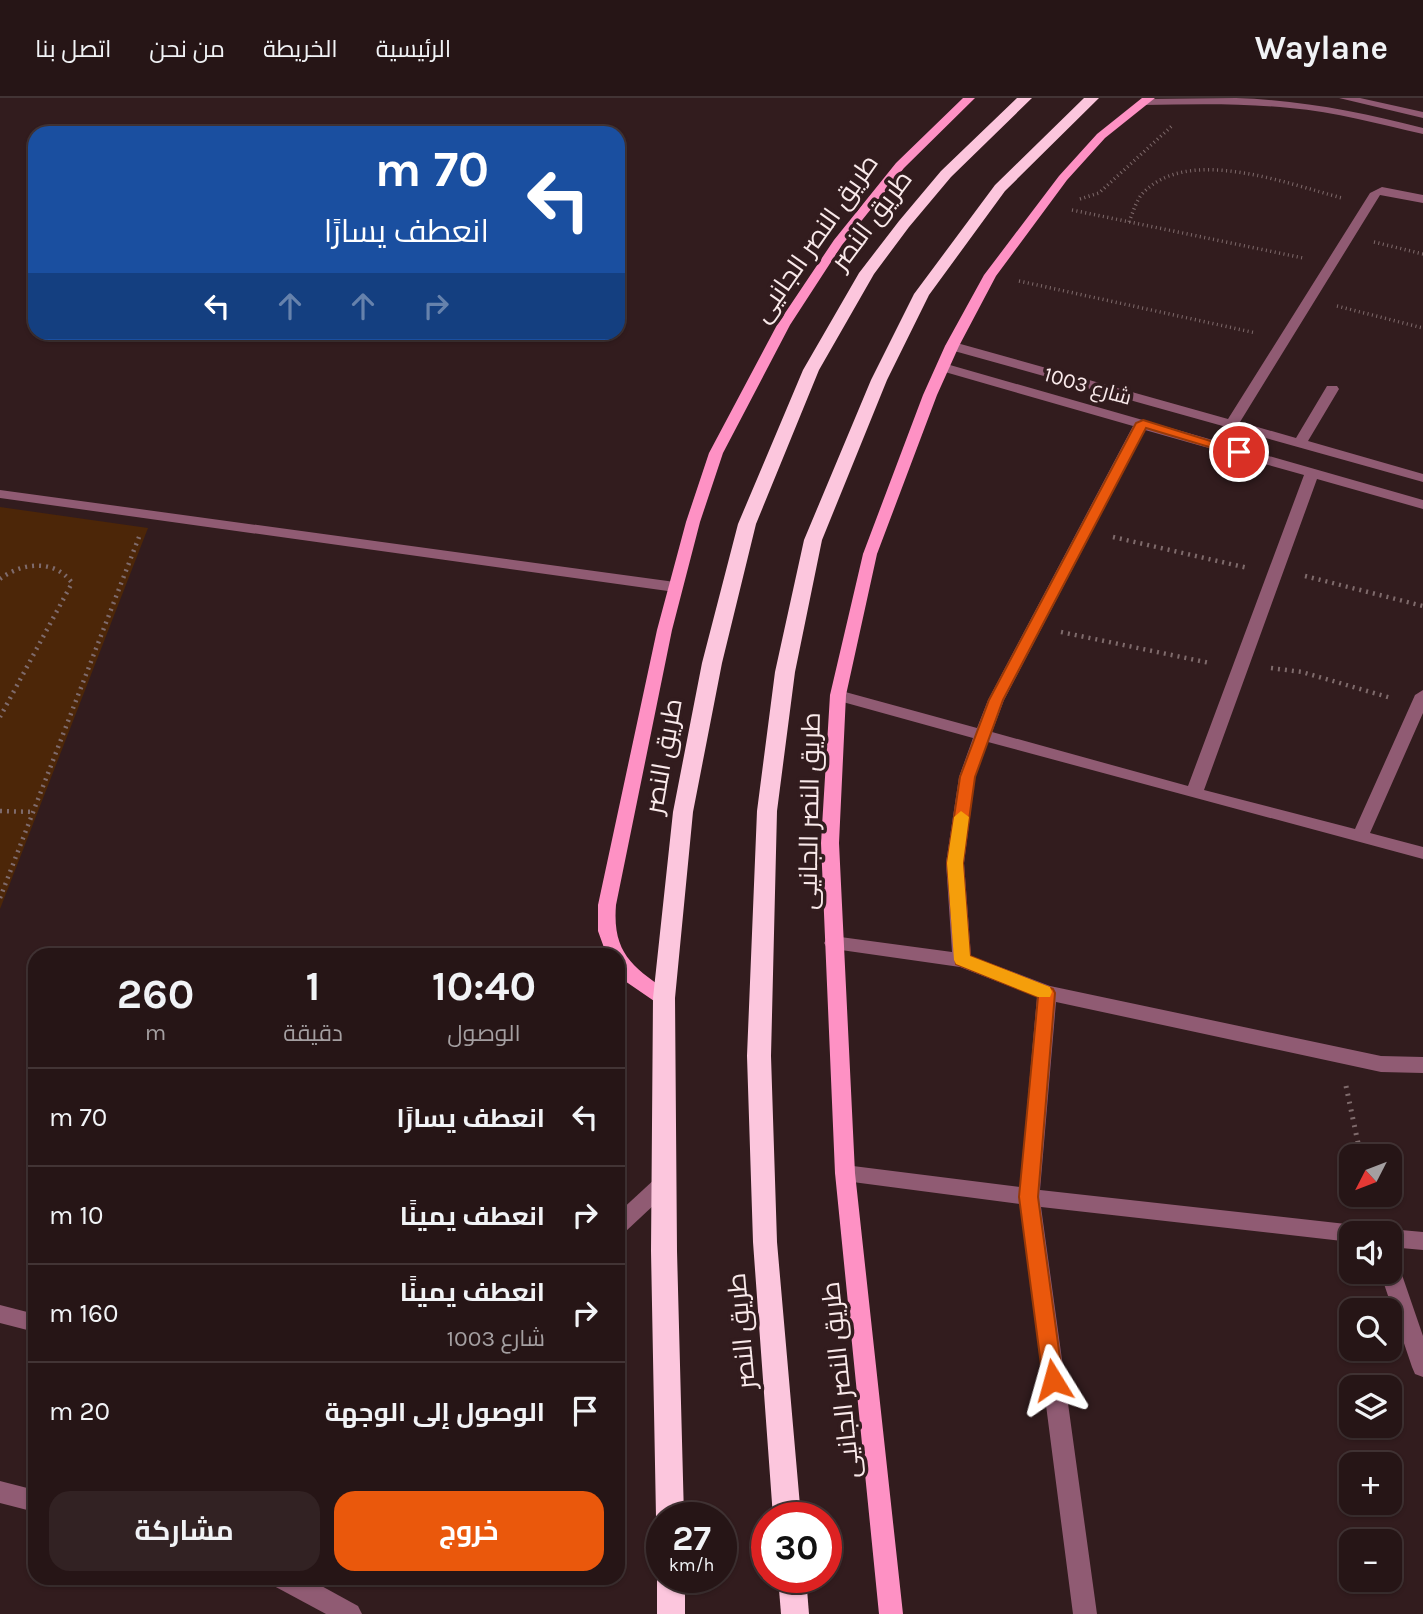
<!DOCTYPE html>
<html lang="ar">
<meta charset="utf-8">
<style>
:root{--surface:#261516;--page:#322223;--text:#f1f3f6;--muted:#a49fa1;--line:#423435;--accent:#ea580c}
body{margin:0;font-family:Karla,Cairo,sans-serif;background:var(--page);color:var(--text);direction:rtl;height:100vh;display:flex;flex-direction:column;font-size:26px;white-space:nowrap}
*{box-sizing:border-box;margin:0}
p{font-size:23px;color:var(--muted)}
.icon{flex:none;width:38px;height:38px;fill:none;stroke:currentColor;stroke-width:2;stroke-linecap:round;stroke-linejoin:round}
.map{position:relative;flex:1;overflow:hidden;direction:ltr}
.drawer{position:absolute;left:28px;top:850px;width:597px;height:637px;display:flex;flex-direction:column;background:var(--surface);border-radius:21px;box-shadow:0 2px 5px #0004,0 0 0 2px var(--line);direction:rtl}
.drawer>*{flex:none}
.hud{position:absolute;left:28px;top:28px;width:597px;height:214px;border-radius:21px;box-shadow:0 2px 5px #0004,0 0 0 2px var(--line);direction:rtl;background:#1a4fa0;color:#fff;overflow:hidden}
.needle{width:46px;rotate:228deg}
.fabs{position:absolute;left:1339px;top:1046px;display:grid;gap:14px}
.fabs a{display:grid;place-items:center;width:63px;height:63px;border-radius:14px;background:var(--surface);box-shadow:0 2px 5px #0004,0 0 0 2px var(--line);font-size:35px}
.speed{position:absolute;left:646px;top:1404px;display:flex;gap:14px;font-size:35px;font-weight:700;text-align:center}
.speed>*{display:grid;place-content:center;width:91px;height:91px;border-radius:50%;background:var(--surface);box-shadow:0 2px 5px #0004,0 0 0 2px var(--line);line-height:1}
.speed small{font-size:18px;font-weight:400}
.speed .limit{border:10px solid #d22;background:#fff;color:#111}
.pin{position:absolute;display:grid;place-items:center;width:60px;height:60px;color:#fff;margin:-30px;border:4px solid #fff;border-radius:50%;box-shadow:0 2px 7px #0007}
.me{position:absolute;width:77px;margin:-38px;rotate:352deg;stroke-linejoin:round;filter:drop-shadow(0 0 5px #0008)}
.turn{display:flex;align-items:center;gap:24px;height:147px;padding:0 21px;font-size:32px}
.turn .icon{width:91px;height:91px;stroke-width:2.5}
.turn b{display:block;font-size:49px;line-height:60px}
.lanes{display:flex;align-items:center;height:66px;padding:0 21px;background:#0003;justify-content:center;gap:35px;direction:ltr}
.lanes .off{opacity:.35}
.eta{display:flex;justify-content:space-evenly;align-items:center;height:119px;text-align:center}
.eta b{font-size:42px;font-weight:700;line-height:49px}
.primary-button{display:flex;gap:14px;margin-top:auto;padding:14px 21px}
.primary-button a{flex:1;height:80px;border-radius:21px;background:var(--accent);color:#fff;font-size:28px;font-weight:700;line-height:80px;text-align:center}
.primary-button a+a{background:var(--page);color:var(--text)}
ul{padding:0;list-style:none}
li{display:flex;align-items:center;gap:21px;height:98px;padding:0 21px;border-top:2px solid var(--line)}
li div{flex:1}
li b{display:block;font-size:26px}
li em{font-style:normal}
header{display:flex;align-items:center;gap:42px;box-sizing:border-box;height:98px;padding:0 35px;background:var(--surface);border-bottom:2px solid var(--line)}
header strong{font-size:33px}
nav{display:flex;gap:38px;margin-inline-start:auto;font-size:24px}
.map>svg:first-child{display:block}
.green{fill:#4c2608}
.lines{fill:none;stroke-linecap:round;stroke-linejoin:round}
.path-far2{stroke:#7f6b6c;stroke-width:3.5;stroke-dasharray:1 3.5;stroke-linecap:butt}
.path-far1{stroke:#7f6b6c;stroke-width:4.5;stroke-dasharray:2 5;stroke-linecap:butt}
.path{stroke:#7f6b6c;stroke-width:5;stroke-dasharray:2 6;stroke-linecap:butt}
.minor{fill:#905b73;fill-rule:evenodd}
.major{fill:#fe91c4;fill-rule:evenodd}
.highway{fill:#fcc6dd;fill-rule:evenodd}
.route{fill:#ea580c;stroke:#983908;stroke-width:2}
.slow{fill:#f59e0b}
.labels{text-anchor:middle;stroke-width:7;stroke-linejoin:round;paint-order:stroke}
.far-street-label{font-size:21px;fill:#f9e9ea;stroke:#321c1e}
.street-label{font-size:26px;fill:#f9e9ea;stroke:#321c1e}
</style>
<header>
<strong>Waylane</strong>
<nav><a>الرئيسية</a><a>الخريطة</a><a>من نحن</a><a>اتصل بنا</a></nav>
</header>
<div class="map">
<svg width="1423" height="1516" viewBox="0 0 1423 1516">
<rect width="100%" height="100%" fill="#321c1e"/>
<!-- green -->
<path class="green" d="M0,409L148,430L0,811Z"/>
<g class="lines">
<!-- path-far2 -->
<g class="path-far2">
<path d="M1080,101L1099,95L1173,27"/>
<path d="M1072,112L1303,160"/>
<path d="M1129,124C1133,115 1136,102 1143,95C1188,47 1288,86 1342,100"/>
<path d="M1374,144L1423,156"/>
<path d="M1019,183L1256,235"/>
<path d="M1337,208L1423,230"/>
</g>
<!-- path-far1 -->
<g class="path-far1">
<path d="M1113,439L1248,470"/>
<path d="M1305,478L1423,508"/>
<path d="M0,481C22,464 55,461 72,485L0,619"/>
<path d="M1061,534L1210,565"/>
<path d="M1271,570L1302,574L1391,600"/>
<path d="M0,713L35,714"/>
<path d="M0,800L139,439"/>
</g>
<!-- path -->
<g class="path">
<path d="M1346,988L1361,1059"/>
<path d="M1369,1097L1371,1111"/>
</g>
<!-- minor -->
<g class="minor">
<path d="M1236,0C1301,2 1361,14 1423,30V36C1379,26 1335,14 1290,10C1242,5 1193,6 1144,7L1138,4L1144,1Z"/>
<path d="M1339,0H1360L1423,14V20Z"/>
<path d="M1382,89L1423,97V105L1380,97L1240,324L1296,340L1327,288H1337L1339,291L1308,343L1423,376V384L947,251L945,248L952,244L957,245L1228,321L1370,95Z"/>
<path d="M943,265L1423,402V411L1317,381L1204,692L1355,731L1415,597L1423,592V615L1370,735L1423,749V761L988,644L975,679L964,765L971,858L1050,888L1381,958L1423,959V975L1381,974L1056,904L1040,1092L1355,1127L1362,1130L1365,1136H1351V1144L1041,1109L1097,1516H1073L1020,1106L845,1083L838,1081L835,1075L838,1069L845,1067L1020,1089L1037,899L960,869L827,850L824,845L827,840L833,838L952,854L946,765L959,679L973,640L832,601L830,597L838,592L977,630L988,602L1133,328L938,272L936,269ZM1145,332L1304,377L1188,688L992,634L1004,602Z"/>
<path d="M0,392L675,484L683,489L675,494L0,400Z"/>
<path d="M664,1077L671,1079L674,1085L671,1091L625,1134L618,1137V1115L657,1079Z"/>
<path d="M1390,1131L1423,1134V1152L1390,1149V1136H1382Z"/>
<path d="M1390,1165L1397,1168L1401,1174L1423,1238V1279L1415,1276L1412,1269L1380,1174H1390Z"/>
<path d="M0,1207L35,1216V1234L0,1225Z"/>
<path d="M0,1383L35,1392V1414L0,1405Z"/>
<path d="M270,1480H307L358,1508L362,1516H326L274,1488Z"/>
</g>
<!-- major -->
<g class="major">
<path d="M963,0H975L904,70L842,147L790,227L723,355L700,424L672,532L616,807C612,856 634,870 671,895L673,900L671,905L664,907L657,905L622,881L618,874V858H607L598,833V807L657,532L686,424L709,355L777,227L834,142L896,65Z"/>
<path d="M1142,0H1155L1105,40L1067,82L996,178L959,248L937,297L877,456L846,597L839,745L855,1075L903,1516H879L835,1075L821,745L830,597L863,456L923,297L945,248L984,177L1059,78L1097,36Z"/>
</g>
<!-- highway -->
<g class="highway">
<path d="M1017,0H1032L951,79L909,129L874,176L819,272L756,426L722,565L693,714L675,900L677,1153L684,1419H662V1429L656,1419L651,1153L653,900L673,714L702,565L738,426L803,272L859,175L899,123L941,73Z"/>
<path d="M1084,0H1099L1005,93L929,197L887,282L822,442L795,574L777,713L771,958L777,1144L801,1419H773L753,1144L747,958L757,713L775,574L804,442L871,282L914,196L995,87Z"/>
<path d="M662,1469V1479H685V1516H657V1479Z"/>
<path d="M778,1479H806L809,1516H781Z"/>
</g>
</g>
<!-- route -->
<path class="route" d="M1143,322L1246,354L1239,358L1146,330L1003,602L975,679L963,765L970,858L1053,891L1055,895L1038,1099L1063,1282L1060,1288L1053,1291L1046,1288L1043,1282L1019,1099L1038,899L956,866L947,765L960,679L989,602L1136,325Z"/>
<!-- slow -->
<path class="slow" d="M961,713L969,719L963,765L970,858L1050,889L1052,894L1050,899H1038L956,866L954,862L947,765L954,719Z"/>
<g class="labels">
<!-- far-street labels -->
<g class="far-street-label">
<text transform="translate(1088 288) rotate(16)" y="7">شارع 1003</text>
</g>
<!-- street labels -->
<g class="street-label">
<text transform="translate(871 122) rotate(-53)" y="9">طريق النصر</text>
<text transform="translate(815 140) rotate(-55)" y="9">طريق النصر الجانيى</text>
<text transform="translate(663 658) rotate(-80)" y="9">طريق النصر</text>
<text transform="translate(809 713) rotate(-89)" y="9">طريق النصر الجانيى</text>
<text transform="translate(741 1233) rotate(-95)" y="9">طريق النصر</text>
<text transform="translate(840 1282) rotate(-96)" y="9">طريق النصر الجانيى</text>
</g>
</g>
</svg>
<div class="fabs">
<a><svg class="needle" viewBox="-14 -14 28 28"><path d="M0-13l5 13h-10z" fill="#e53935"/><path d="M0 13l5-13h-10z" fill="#a49fa1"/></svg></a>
<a><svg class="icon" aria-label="sound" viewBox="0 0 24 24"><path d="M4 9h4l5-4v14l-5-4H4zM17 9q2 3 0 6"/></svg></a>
<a><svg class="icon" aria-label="search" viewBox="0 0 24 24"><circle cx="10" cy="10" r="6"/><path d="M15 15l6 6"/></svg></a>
<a><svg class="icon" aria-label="layers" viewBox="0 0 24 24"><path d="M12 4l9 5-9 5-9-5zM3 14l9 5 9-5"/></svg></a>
<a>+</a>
<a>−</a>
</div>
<div class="speed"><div>27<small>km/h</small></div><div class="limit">30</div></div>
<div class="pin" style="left:1239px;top:354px;background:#d93025"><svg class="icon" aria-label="arrive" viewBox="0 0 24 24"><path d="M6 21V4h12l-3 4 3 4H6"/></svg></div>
<svg class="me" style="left:1053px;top:1282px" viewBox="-20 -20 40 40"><path d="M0-17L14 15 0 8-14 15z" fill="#ea580c" stroke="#fff" stroke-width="4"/></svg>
<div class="hud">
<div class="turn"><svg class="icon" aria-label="left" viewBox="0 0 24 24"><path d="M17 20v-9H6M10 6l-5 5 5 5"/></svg><div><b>70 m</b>انعطف يسارًا</div></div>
<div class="lanes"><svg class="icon" aria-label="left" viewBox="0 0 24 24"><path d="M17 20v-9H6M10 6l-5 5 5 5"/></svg><svg class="icon off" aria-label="ahead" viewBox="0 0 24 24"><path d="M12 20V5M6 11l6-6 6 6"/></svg><svg class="icon off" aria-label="ahead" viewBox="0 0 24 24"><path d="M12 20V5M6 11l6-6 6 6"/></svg><svg class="icon off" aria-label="right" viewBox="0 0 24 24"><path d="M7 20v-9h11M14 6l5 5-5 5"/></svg></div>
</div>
<section class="drawer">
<div class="eta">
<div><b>10:40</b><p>الوصول</p></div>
<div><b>1</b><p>دقيقة</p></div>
<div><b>260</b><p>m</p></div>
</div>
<ul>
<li><svg class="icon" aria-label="left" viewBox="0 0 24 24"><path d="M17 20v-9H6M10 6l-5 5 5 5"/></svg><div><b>انعطف يسارًا</b></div><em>70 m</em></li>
<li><svg class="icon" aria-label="right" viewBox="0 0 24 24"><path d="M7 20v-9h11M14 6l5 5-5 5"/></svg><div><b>انعطف يمينًا</b></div><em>10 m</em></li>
<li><svg class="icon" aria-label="right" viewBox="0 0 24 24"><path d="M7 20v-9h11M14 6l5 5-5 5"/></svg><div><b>انعطف يمينًا</b><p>شارع 1003</p></div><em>160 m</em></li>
<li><svg class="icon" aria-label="arrive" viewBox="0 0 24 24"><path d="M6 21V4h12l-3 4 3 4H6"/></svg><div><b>الوصول إلى الوجهة</b></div><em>20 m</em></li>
</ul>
<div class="primary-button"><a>خروج</a><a>مشاركة</a></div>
</section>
</div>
